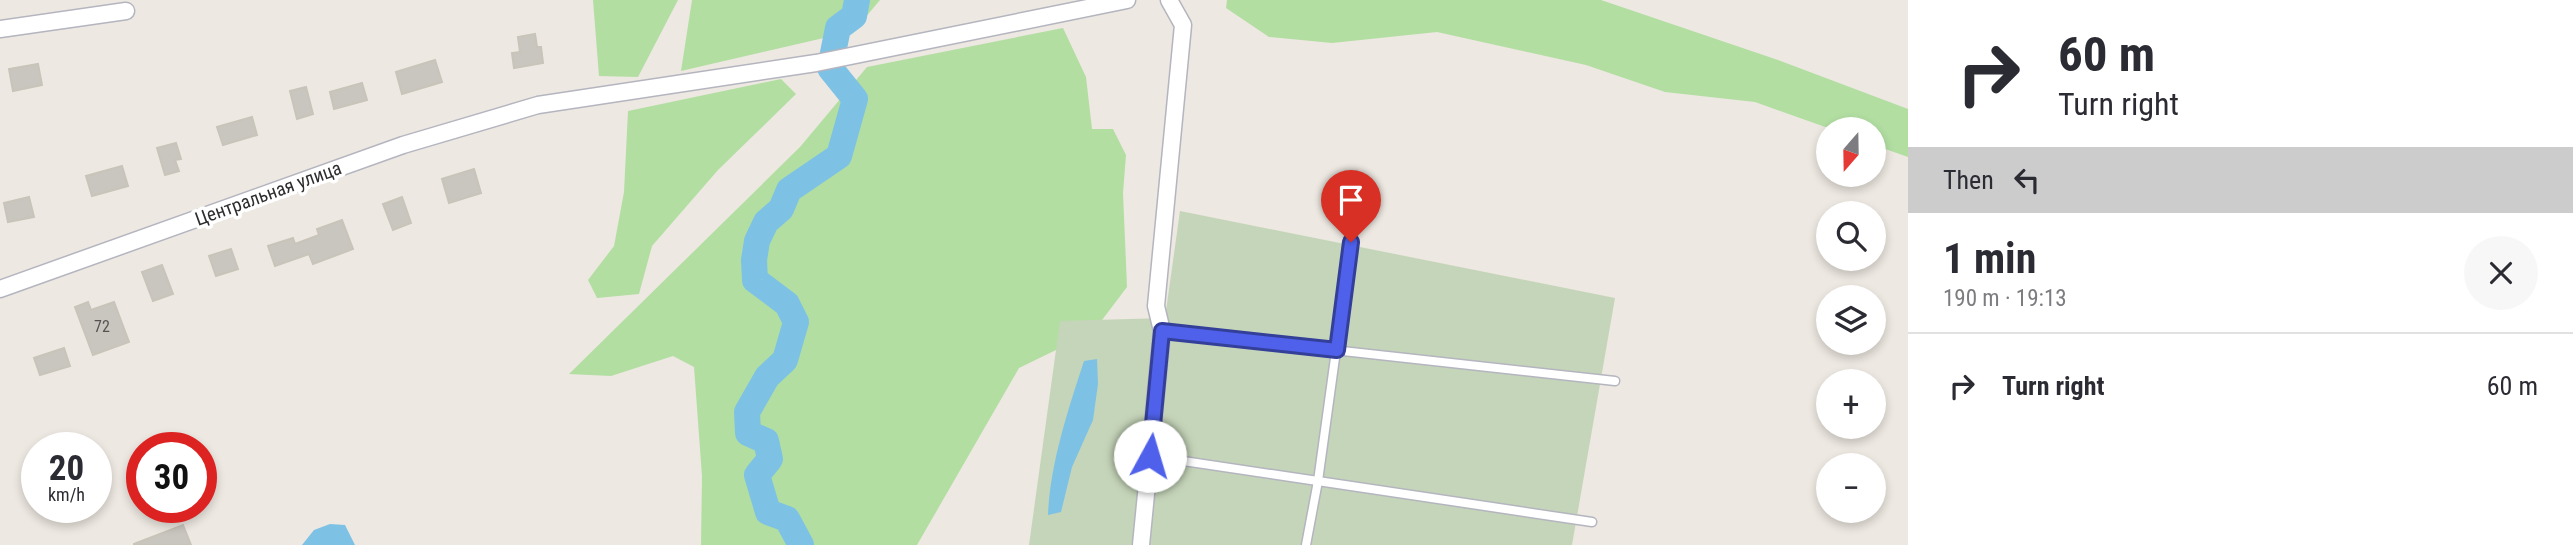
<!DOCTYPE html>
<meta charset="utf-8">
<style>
:root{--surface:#fff;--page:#f7f7f7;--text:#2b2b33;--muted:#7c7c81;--line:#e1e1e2}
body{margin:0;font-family:"Roboto Condensed",sans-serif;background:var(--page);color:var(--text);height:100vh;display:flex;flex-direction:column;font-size:26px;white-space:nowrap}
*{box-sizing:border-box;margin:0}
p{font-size:23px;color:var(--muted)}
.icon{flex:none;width:38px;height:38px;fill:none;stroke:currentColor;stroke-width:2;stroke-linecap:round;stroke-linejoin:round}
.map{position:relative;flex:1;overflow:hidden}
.details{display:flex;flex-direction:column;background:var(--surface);width:665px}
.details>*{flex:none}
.top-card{background:#fff;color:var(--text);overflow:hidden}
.needle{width:46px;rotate:200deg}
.controls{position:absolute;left:1816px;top:117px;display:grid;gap:14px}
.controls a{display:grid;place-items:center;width:70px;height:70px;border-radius:50%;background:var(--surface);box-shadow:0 4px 10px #0003;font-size:35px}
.speed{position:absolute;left:21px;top:432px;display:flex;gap:14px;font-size:35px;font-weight:700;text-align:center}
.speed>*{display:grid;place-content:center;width:91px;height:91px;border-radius:50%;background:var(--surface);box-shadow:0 4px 10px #0003;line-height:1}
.speed small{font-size:18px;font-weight:400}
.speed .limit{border:10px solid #d22;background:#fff;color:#111}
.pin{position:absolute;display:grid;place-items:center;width:60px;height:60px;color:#fff;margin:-72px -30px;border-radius:50% 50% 50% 0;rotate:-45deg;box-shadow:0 0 7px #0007}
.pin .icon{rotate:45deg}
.me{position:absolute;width:77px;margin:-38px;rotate:6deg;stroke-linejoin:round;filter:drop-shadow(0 0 5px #0008)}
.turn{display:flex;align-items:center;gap:24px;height:147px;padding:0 35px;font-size:32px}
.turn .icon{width:91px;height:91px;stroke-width:2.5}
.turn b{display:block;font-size:49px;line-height:60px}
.then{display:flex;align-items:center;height:66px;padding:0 35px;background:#0003;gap:14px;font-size:26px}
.round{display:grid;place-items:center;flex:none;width:74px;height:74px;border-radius:37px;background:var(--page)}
.headline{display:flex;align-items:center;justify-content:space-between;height:119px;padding:0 35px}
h1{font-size:42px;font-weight:700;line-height:52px}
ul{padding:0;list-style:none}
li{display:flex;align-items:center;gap:21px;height:105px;padding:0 35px;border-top:2px solid var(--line)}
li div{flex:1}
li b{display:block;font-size:26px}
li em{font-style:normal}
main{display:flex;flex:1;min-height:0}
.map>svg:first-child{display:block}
.green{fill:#b2dea2}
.cemetery{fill:#c5d5b9}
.water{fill:#7dc2e5}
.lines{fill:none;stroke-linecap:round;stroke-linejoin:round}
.river{stroke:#7dc2e5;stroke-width:26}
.building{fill:#c9c6bf;stroke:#c8c4ba;stroke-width:2}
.lane-casing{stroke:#b4b5bf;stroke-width:11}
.street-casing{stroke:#b4b5bf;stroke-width:19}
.lane{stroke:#fff;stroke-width:8}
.street{stroke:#fff;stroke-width:16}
.route-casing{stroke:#333f99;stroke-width:18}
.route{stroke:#4f61eb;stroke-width:12}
.labels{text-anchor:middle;stroke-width:7;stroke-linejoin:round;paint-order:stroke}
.number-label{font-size:16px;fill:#545352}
.street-label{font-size:19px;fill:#2d2d2d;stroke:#fff}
</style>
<main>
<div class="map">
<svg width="1908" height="545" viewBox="0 0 1908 545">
<rect width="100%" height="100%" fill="#ede8e1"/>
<!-- green -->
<g class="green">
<path d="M593,0H678L638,77L599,76Z"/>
<path d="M692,0H880L854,31L681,71Z"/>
<path d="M1227,0H1601L1778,60L1908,109V157L1874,145V130L1831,129L1755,102L1665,92L1586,65L1437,32L1332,43L1269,37L1226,8Z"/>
<path d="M1063,28L1086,77L1092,129H1113L1126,155L1123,193L1127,287L1093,332L1019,368L917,545H701L702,476L694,367L673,356L611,376L569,374L800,147L867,67Z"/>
<path d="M781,79L796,94L718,170L652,246L639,294L597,298L588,280L614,246L624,192L628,111Z"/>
</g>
<!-- cemetery -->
<path class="cemetery" d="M1180,211L1615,298L1572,545H1029L1060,321L1165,318Z"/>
<!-- water -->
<g class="water">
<path d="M1097,359L1098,384L1093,420L1072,467L1061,512L1048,515C1050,464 1068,410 1084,361Z"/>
<path d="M330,524L345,525L355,545H302L314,530Z"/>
</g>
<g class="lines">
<!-- river -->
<path class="river" d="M801,545L787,519L768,512L757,475L770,459L766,441L748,433L747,412L767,377L785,360L796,322L787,304L755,280L754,260L757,241L766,222L781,209L789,190L839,156L855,99L830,68L838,28L854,16L857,0"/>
</g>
<!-- building -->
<g class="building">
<path d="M535,34L537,47H541L543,63L514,68L512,53L520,52L518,37Z"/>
<path d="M435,60L442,82L402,94L396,72Z"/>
<path d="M38,64L42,85L13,91L9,69Z"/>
<path d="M362,83L367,100L334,109L330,92Z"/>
<path d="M306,87L313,114L297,119L290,91Z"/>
<path d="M252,117L257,135L223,145L217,127Z"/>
<path d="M176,143L181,159L175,160L179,171L165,175L157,148Z"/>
<path d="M122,166L128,186L92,196L86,176Z"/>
<path d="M474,169L481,193L449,203L442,179Z"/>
<path d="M29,197L34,217L8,222L4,203Z"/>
<path d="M402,197L411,223L393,230L383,204Z"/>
<path d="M342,220L353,249L313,264L309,254L275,266L268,246L293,238L295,244L319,235L317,229Z"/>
<path d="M231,249L238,269L216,276L209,256Z"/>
<path d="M162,265L173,294L153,301L142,272Z"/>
<path d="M88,302L91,310L114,302L129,342L93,355L75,307Z"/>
<path d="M64,348L70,366L40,375L34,358Z"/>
<path d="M183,525L191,545H134V544Z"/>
</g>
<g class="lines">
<defs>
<g id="lane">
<path d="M1162,331L1615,381"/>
<path d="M1150,456L1592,522"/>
<path d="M1306,545L1318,481L1351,242"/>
</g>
<g id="street">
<path d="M0,29L126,11"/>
<path d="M0,289L403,145L538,105L816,63L1127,0"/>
<path d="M1141,545L1162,331L1156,306L1183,25L1169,0"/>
</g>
</defs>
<!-- lane casing -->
<use href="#lane" class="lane-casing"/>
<!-- street casing -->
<use href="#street" class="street-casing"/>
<!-- lane -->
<use href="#lane" class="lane"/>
<!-- street -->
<use href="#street" class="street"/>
</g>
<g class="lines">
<defs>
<path id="route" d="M1150,456L1162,331L1337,350L1351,242"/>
</defs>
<!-- route casing -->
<use href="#route" class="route-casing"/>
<!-- route -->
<use href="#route" class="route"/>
</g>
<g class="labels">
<!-- number labels -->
<g class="number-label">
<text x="102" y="332">72</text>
</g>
<!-- street labels -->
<g class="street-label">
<text transform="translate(268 193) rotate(-20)" y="7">Центральная улица</text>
</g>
</g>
</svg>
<div class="controls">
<a><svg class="needle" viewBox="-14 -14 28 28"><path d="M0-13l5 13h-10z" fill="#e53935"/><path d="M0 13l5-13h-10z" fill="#7c7c81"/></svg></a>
<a><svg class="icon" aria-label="search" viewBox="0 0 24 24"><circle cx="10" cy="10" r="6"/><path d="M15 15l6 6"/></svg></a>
<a><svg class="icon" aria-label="layers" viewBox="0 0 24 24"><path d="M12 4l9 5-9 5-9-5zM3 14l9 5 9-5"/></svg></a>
<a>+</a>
<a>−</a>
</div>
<div class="speed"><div>20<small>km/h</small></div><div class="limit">30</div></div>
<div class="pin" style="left:1351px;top:242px;background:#d93025"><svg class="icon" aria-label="arrive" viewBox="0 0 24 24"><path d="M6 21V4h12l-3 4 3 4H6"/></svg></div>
<svg class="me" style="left:1150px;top:456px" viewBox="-20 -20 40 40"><circle r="19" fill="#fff"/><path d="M0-13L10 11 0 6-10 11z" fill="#4f61eb"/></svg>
</div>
<section class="details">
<div class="top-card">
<div class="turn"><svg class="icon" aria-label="right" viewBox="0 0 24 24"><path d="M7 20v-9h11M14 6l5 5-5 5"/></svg><div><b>60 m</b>Turn right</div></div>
<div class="then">Then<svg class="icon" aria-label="left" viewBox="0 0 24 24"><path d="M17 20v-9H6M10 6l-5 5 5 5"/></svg></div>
</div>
<div class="headline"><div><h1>1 min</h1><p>190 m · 19:13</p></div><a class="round"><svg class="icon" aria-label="close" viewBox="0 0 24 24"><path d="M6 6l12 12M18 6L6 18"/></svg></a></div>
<ul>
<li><svg class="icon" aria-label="right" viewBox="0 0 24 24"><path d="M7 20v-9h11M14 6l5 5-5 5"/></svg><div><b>Turn right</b></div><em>60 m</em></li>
</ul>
</section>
</main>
